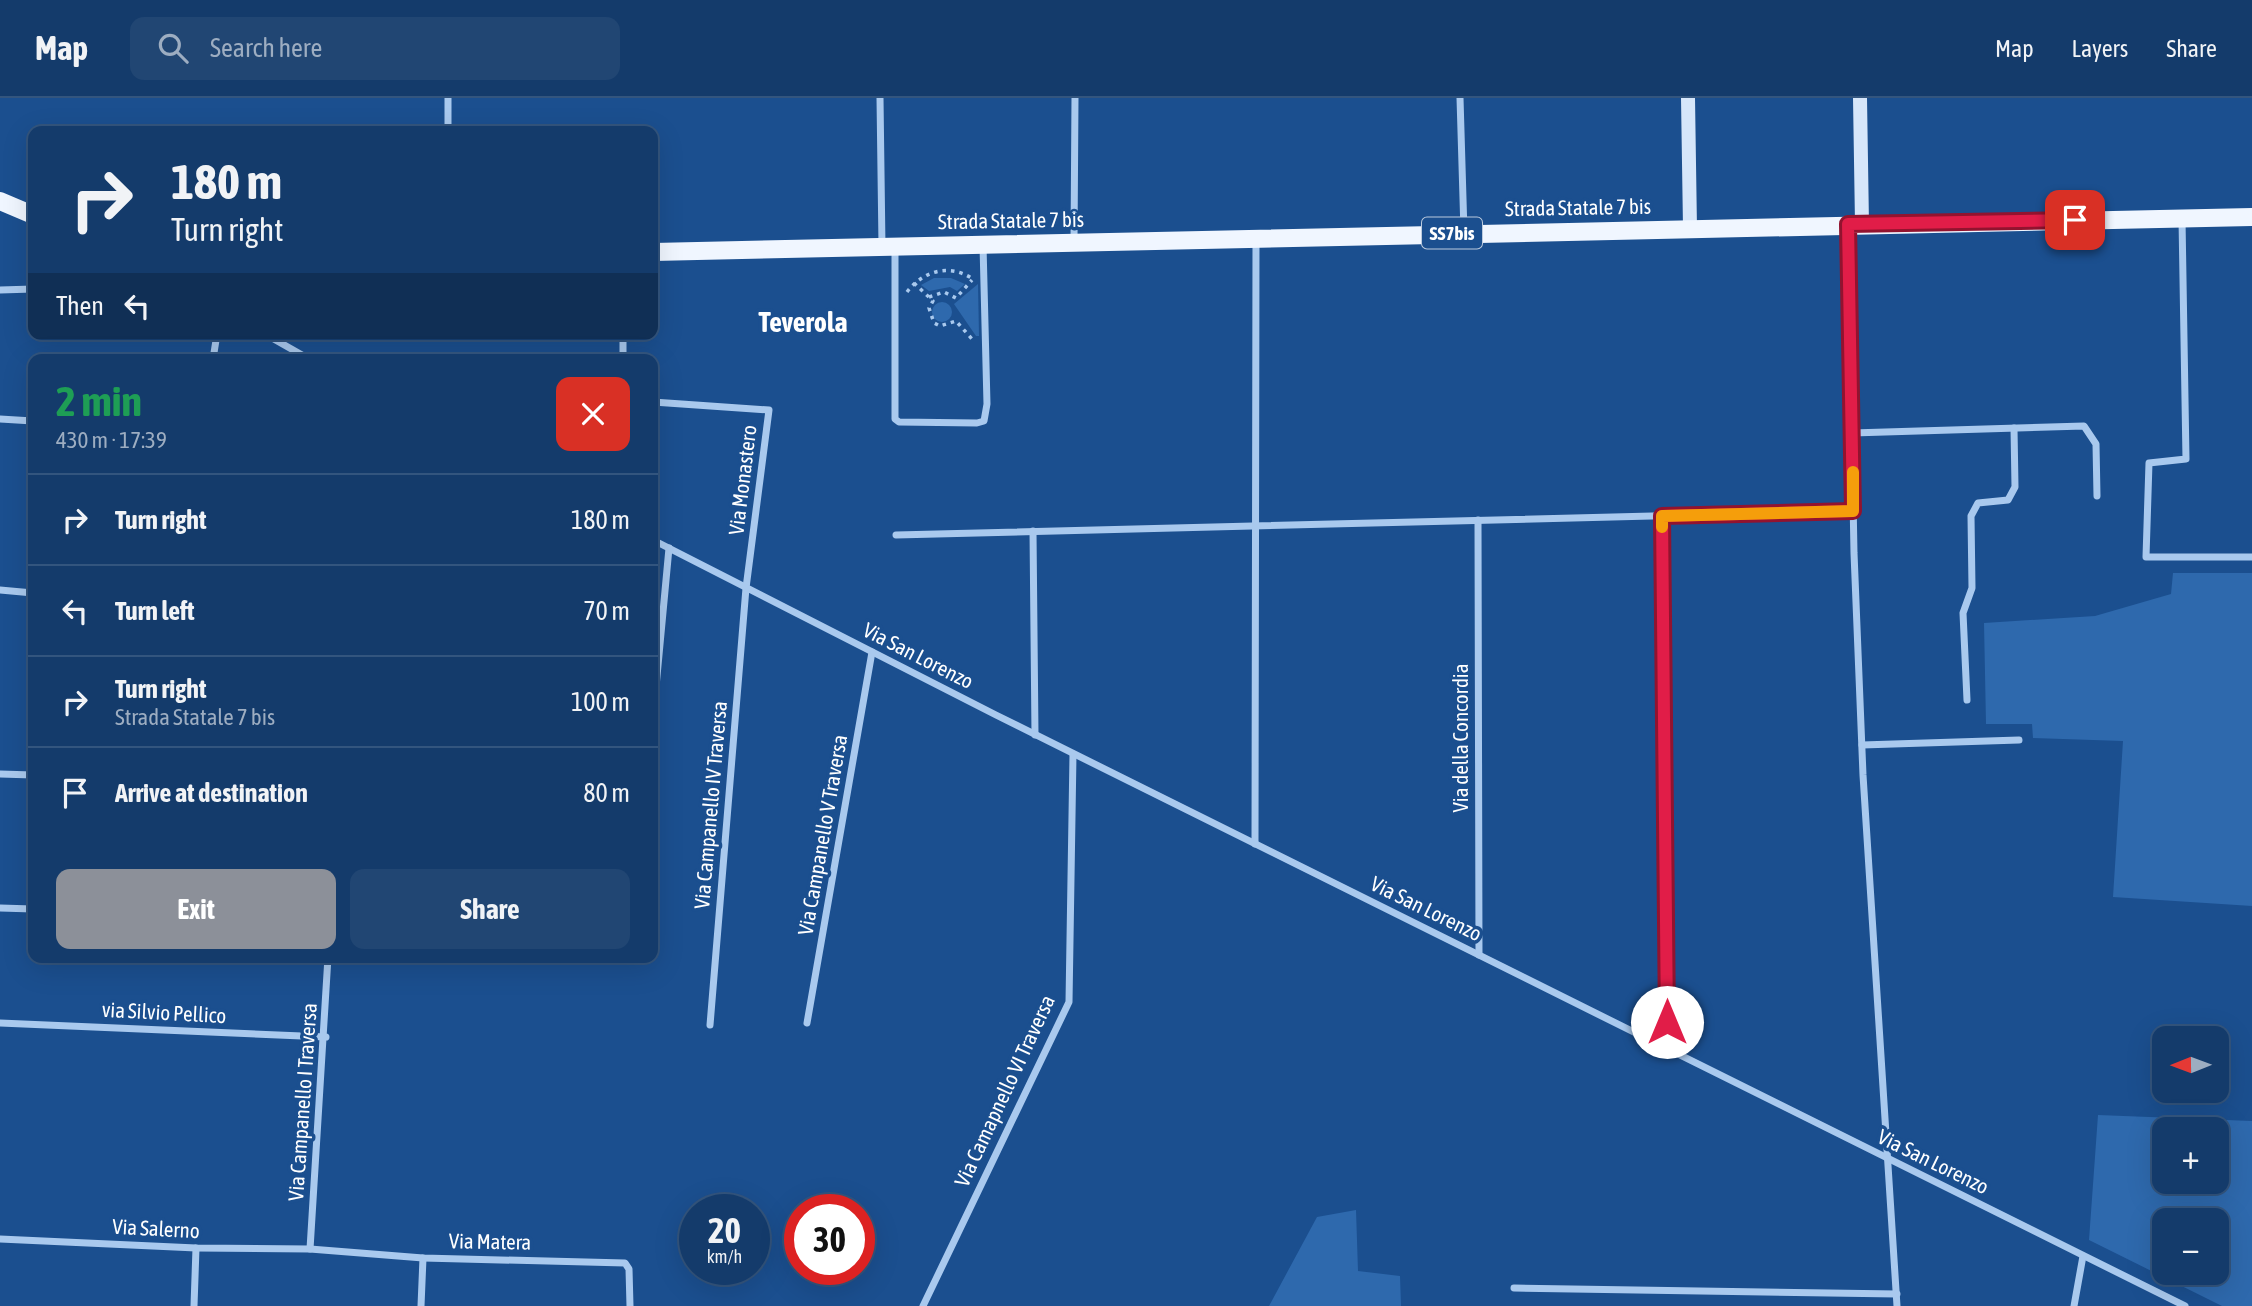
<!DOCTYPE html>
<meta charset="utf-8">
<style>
:root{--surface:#143b6b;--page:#214673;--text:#f1f3f6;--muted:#9dadc1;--line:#33557e;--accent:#8c9099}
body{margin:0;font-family:"Asap Condensed",sans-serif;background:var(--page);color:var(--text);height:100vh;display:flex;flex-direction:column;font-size:26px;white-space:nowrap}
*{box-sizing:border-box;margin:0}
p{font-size:23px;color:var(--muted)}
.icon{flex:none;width:38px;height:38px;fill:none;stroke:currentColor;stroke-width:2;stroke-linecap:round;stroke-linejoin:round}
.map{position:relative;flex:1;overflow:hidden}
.details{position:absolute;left:28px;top:256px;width:630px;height:609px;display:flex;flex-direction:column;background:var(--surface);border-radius:14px;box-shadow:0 7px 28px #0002,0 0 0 2px var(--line)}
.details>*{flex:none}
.top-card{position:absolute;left:28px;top:28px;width:630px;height:214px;border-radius:14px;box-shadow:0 7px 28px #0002,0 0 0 2px var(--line);background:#143b6b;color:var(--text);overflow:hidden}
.needle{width:46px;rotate:269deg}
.fabs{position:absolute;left:2152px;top:928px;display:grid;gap:14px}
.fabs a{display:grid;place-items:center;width:77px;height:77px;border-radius:14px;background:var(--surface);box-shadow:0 7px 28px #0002,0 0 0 2px var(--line);font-size:35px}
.speed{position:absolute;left:679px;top:1096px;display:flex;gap:14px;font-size:35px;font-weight:700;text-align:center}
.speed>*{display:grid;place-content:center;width:91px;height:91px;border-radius:50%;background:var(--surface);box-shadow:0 7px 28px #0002,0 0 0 2px var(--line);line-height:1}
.speed small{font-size:18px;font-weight:400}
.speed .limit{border:10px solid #d22;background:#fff;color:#111}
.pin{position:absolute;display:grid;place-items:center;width:60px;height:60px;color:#fff;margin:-30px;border-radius:14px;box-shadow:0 4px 10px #0006}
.me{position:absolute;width:77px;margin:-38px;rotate:0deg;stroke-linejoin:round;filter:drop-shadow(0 0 5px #0008)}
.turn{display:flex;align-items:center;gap:24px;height:147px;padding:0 28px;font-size:32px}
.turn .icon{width:91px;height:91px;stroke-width:2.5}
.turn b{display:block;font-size:49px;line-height:60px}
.then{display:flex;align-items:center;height:66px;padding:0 28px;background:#0003;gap:14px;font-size:26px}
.round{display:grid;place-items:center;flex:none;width:74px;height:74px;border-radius:14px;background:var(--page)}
.overview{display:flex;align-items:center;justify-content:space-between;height:119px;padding:0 28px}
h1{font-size:42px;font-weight:700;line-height:52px;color:#1e9e55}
.cta{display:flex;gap:14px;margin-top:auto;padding:14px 28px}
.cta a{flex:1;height:80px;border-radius:14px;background:var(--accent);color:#fff;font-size:28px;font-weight:700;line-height:80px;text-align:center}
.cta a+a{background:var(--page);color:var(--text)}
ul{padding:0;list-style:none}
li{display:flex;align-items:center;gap:21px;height:91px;padding:0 28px;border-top:2px solid var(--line)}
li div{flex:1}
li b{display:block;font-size:26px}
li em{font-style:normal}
header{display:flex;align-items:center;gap:42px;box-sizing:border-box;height:98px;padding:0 35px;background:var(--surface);border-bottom:2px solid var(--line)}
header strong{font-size:33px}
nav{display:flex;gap:38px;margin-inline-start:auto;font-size:24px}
.search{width:490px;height:63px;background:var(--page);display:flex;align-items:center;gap:18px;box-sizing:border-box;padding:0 24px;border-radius:14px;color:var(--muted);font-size:26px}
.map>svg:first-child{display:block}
.green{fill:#2e69ad;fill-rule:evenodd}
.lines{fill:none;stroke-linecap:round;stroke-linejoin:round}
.path{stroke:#a9c9ee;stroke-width:3.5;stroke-dasharray:3.5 5;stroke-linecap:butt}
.street{stroke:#a9c9ee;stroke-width:7}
.secondary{stroke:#d6e6fa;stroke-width:14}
.primary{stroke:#f0f6ff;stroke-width:18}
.route-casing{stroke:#92132f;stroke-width:18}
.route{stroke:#e11d48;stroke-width:12}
.slow{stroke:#f59e0b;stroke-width:12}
.labels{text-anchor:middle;stroke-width:7;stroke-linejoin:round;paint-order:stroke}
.shield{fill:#1b4f8f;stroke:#bbcadd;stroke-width:2}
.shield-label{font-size:19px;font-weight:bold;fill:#fff}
.street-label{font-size:21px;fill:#fff;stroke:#1b4f8f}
.district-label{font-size:28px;font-weight:bold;fill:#fff;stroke:#1b4f8f}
</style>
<header>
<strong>Map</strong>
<div class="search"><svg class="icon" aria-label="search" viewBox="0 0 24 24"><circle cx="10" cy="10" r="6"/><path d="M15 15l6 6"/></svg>Search here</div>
<nav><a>Map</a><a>Layers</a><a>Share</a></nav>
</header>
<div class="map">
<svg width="2252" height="1208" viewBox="0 0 2252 1208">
<rect width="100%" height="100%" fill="#1b4f8f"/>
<!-- green -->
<g class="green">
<path d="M934,180H951L965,186L957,193L950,189L929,193L921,187Z"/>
<path d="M978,186L979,238H976L954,206Z"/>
<circle cx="942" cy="214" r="10"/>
<path d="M2173,475H2252V808L2113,799L2123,643L2033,640L2032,626H1986L1984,525L2095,518L2171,496Z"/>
<path d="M2098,1017L2252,1023V1208H2222L2089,1142ZM2165,1031H2217V1083H2165ZM2165,1122H2217V1174H2165Z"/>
<path d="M1356,1112L1358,1173L1400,1178L1401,1208H1269L1317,1119Z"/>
</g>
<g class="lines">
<!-- path -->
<g class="path">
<path d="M914,185L933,203L929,210L934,225L940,228L956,223L972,241"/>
<path d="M907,194C923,173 949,165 973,181"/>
<path d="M929,199L944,194L956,200L972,182"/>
</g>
<!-- street -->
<g class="street">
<path d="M880,0L882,148"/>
<path d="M1460,0L1464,134"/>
<path d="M448,33V0"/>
<path d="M2182,121L2186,361L2149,365L2146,459H2252"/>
<path d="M1848,129L1854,455L1863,677L1897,1208"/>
<path d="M1074,143L1075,0"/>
<path d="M895,148V321L899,324L977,325L984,323L987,306L983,147"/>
<path d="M0,192L33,191"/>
<path d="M265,236L309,261"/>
<path d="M213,261L217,236"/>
<path d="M623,261V236"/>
<path d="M653,304L769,312L746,490L710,927"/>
<path d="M0,321L33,323"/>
<path d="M1852,335L2084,328L2096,346L2097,398"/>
<path d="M1662,418L1667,951"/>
<path d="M1478,422L1479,857"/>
<path d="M1033,433L1035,637"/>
<path d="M896,437L1853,413"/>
<path d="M653,442L996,617L2185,1208"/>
<path d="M0,492L33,495"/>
<path d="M1967,602L1963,515L1972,490L1971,418L1978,405L2008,402L2015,389L2014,330"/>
<path d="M653,621L669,450"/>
<path d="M1862,647L2019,642"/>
<path d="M0,676L33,677"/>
<path d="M1255,746L1256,141"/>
<path d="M0,810L33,811"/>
<path d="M0,925L326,939"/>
<path d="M807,925L872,554"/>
<path d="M0,1141L196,1150L310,1151L423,1160L625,1165L629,1171L630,1208"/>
<path d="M310,1151L328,859"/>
<path d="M1514,1190L1897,1196"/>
<path d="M194,1208L196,1150"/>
<path d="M421,1208L423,1160"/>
<path d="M923,1208L1069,904L1073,656"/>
<path d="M2074,1208L2083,1158"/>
</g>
<!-- secondary -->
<g class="secondary">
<path d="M1688,0L1690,130"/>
<path d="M1860,0L1862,126"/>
</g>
<!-- primary -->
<g class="primary">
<path d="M0,103L33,117"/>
<path d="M653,154L2252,119"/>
</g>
</g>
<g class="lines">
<defs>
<path id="route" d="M1667,924L1662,418L1853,413L1848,126L2075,122"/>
</defs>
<!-- route casing -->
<use href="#route" class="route-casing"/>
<!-- route -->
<use href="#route" class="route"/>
<!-- slow -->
<path class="slow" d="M1662,429V418L1853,413V374"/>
</g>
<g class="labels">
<!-- shield labels -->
<rect class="shield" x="1422" y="119.5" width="60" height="31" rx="5"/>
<g class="shield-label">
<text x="1452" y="142">SS7bis</text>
</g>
<!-- street labels -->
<g class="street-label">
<text transform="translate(1578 110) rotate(-1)" y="7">Strada Statale 7 bis</text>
<text transform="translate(1011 123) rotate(-1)" y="7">Strada Statale 7 bis</text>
<text transform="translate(743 382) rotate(-83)" y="7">Via Monastero</text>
<text transform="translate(918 558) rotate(27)" y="7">Via San Lorenzo</text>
<text transform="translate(1461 640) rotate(-90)" y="7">Via della Concordia</text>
<text transform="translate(711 707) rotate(-85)" y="7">Via Campanello IV Traversa</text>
<text transform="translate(823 737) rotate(-80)" y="7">Via Campanello V Traversa</text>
<text transform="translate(1426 811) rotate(26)" y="7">Via San Lorenzo</text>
<text transform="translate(164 915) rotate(3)" y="7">via Silvio Pellico</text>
<text transform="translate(1005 993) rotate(-65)" y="7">Via Camapnello VI Traversa</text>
<text transform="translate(303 1004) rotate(-86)" y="7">Via Campanello I Traversa</text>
<text transform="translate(1933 1064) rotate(26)" y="7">Via San Lorenzo</text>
<text transform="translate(156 1131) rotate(3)" y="7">Via Salerno</text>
<text transform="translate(490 1144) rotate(1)" y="7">Via Matera</text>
</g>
<!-- district labels -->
<g class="district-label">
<text x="803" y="234">Teverola</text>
</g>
</g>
</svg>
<div class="fabs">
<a><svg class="needle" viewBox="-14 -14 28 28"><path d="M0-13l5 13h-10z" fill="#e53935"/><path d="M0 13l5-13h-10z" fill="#9dadc1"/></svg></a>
<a>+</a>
<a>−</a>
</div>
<div class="speed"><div>20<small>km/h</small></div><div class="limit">30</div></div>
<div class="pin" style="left:2075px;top:122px;background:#d93025"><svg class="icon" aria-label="arrive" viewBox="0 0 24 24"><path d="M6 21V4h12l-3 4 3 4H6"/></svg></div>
<svg class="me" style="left:1667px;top:924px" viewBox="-20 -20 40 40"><circle r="19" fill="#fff"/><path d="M0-13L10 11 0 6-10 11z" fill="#e11d48"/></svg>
<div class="top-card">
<div class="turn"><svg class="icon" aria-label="right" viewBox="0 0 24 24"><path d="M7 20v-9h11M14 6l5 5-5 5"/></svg><div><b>180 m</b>Turn right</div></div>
<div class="then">Then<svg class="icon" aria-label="left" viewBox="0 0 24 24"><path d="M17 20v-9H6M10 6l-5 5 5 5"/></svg></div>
</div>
<section class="details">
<div class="overview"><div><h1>2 min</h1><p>430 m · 17:39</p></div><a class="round" style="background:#d93025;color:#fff"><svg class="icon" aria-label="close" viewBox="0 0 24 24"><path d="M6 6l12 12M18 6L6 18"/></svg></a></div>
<ul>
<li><svg class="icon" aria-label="right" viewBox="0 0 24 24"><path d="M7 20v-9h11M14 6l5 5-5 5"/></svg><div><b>Turn right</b></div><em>180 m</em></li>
<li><svg class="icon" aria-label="left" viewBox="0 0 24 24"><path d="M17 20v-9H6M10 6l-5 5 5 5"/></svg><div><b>Turn left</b></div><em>70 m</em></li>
<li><svg class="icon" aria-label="right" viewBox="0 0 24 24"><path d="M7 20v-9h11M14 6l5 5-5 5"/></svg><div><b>Turn right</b><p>Strada Statale 7 bis</p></div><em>100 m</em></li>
<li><svg class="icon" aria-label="arrive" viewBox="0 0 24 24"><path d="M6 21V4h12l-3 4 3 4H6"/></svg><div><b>Arrive at destination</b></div><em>80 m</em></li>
</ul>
<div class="cta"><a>Exit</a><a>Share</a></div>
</section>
</div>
